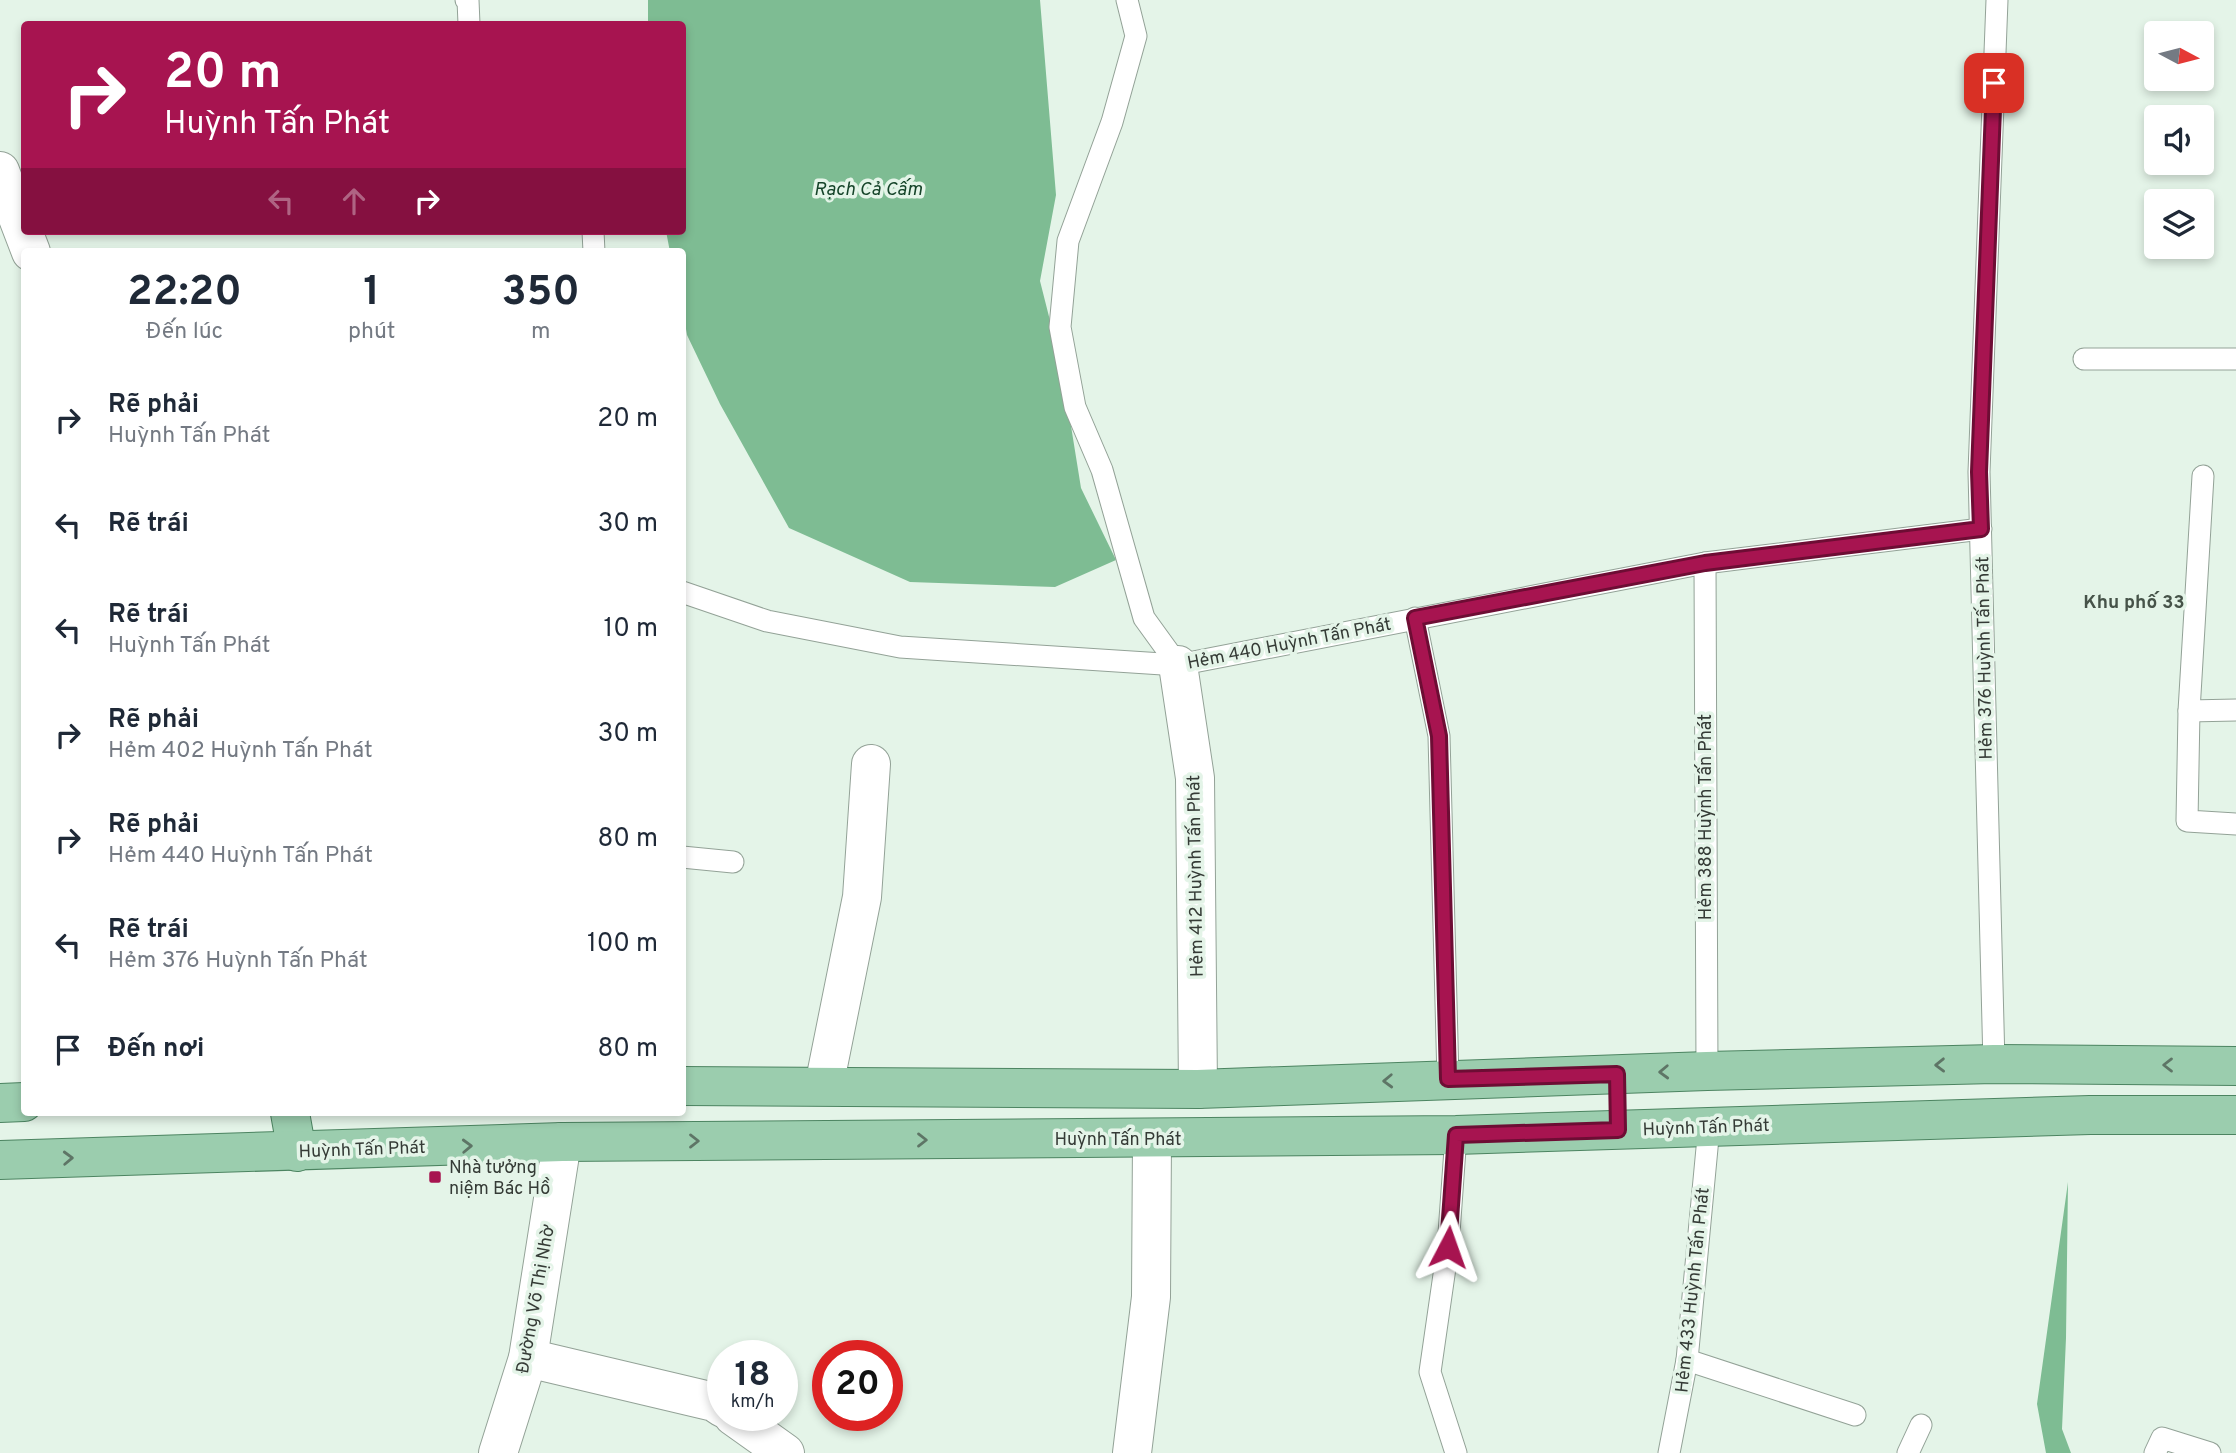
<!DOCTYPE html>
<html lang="vi">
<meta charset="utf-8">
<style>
:root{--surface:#fff;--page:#f2f2f3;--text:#1f2937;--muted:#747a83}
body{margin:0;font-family:Overpass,sans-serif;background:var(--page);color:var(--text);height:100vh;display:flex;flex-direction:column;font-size:26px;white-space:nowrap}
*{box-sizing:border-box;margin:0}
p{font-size:23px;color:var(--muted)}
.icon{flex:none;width:38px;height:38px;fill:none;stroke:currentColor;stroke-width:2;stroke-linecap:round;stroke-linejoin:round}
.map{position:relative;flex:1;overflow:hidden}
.drawer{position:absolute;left:21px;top:248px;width:665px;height:868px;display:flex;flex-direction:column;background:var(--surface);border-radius:7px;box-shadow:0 4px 10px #0003}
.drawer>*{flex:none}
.hud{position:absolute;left:21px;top:21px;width:665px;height:214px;border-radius:7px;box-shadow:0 4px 10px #0003;background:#a71450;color:#fff;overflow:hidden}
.needle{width:46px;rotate:97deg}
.buttons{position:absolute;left:2144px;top:21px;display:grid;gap:14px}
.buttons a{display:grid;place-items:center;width:70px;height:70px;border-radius:7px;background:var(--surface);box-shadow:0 4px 10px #0003;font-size:35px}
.speed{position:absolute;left:707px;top:1340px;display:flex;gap:14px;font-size:35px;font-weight:700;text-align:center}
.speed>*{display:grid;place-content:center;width:91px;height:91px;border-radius:50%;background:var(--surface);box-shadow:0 4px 10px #0003;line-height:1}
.speed small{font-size:18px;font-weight:400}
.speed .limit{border:10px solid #d22;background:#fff;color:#111}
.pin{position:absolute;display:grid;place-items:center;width:60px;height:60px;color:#fff;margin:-30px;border-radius:14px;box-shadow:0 4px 10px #0006}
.me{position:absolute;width:77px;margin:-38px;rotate:4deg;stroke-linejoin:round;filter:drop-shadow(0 0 5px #0008)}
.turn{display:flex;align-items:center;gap:24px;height:147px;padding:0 28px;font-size:32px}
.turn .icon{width:91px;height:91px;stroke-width:2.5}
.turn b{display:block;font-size:49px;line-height:60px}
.lanes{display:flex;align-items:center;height:66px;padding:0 28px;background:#0003;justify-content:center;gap:35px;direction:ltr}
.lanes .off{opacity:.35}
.eta{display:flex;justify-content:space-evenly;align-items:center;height:119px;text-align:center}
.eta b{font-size:42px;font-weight:700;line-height:49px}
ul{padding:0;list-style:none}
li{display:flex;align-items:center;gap:21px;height:105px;padding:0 28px}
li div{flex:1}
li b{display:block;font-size:26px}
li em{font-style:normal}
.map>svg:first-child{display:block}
.water{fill:#7ebc93}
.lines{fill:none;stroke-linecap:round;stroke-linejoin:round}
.service-casing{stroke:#93a297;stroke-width:23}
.minor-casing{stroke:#93a297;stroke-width:40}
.primary-casing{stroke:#4c8461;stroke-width:40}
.service{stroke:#fff;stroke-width:21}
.minor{stroke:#fff;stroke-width:38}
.primary{stroke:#9bcdae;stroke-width:38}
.oneway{stroke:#5e7566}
.route-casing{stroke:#6d0d34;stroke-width:18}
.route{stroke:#a71450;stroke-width:12}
.poi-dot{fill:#a71450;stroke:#e4f4e8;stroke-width:2.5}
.labels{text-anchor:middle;stroke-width:7;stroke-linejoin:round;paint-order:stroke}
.street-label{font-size:18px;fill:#353b36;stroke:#e4f4e8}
.poi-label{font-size:18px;fill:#353b36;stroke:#e4f4e8;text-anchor:start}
.water-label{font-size:19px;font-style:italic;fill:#154429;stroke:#e4f4e8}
.neighbourhood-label{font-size:19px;font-weight:bold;fill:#465349;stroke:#e4f4e8}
</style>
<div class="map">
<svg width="2236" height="1453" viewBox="0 0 2236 1453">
<rect width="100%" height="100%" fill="#e4f4e8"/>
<!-- water -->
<g class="water">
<path d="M648,0H1040L1056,195L1040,281L1061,364L1081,488L1116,560L1055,587L910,582L789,528L720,404L687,335L683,311L682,252H670L666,231H682V24H648Z"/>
<path d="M2068,1182L2066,1338L2062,1429L2071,1453H2046L2037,1404Z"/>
</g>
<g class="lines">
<defs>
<g id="service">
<path d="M466,0H468L469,24"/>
<path d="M1127,0L1136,36L1112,122L1068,241L1060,327L1075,407L1102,470L1144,618L1178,665"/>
<path d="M593,231L594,252"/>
<path d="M2084,359H2236"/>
<path d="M2203,476L2189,711L2236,710"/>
<path d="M1705,563L1707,1071"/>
<path d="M682,592L767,621L900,647L1178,665L1705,563L1981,529"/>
<path d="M1415,618L1439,736L1448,1079"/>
<path d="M2189,711L2187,821L2236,824"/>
<path d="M682,857L733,862"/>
<path d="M1994,1064L1979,472L1997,0"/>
<path d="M1687,1360L1855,1415"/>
<path d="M1456,1453L1430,1372L1448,1247L1456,1135"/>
<path d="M1669,1453L1687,1360L1709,1127"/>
<path d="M1908,1453L1921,1425"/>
<path d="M2155,1453L2162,1438L2210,1453"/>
</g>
<g id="minor">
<path d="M0,171L31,252"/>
<path d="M1178,665L1195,778L1198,1089"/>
<path d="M824,1086L862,897L871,764"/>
<path d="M528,1358L714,1402L723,1408"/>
<path d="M733,1416L785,1453"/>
<path d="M498,1453L528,1358L562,1142"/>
<path d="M1132,1453L1151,1297L1152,1139"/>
</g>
<g id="primary">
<path d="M682,1086L1198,1089L1707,1071L1994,1064L2236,1066"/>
<path d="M0,1103L24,1102"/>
<path d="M290,1113L297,1152"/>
<path d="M0,1160L562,1142L1456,1135L2090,1115H2236"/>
</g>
</defs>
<!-- service casing -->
<use href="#service" class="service-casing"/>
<!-- minor casing -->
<use href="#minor" class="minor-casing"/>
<!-- primary casing -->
<use href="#primary" class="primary-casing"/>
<!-- service -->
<use href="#service" class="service"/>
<!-- minor -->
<use href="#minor" class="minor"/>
<!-- primary -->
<use href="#primary" class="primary"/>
</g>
<!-- one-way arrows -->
<defs><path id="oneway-chevron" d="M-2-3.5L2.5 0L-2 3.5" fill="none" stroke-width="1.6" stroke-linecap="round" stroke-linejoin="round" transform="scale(1.75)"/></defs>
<g class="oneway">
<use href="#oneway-chevron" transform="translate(1940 1065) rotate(179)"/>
<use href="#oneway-chevron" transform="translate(2168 1065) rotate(-180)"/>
<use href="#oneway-chevron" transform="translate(1664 1072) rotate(178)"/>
<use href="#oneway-chevron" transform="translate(1388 1081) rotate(178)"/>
<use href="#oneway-chevron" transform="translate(922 1140)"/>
<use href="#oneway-chevron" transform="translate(694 1141)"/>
<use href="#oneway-chevron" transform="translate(467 1146) rotate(-2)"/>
<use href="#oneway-chevron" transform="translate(68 1158) rotate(-2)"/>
</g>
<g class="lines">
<defs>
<path id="route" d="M1448,1247L1456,1135L1618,1130L1617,1074L1448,1079L1439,736L1415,618L1705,563L1981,529L1979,472L1994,83"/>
</defs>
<!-- route casing -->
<use href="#route" class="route-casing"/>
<!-- route -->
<use href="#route" class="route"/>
</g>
<!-- markers -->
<rect class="poi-dot" x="428" y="1170" width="14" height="14" rx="3.5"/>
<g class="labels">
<!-- street labels -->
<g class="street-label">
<text transform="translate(1289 643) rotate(-11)" y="6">Hẻm 440 Huỳnh Tấn Phát</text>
<text transform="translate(1984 658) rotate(-91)" y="6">Hẻm 376 Huỳnh Tấn Phát</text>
<text transform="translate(1705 817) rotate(-90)" y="6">Hẻm 388 Huỳnh Tấn Phát</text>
<text transform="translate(1195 876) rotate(-91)" y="6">Hẻm 412 Huỳnh Tấn Phát</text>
<text transform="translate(1706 1127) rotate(-2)" y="6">Huỳnh Tấn Phát</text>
<text x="1118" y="1145">Huỳnh Tấn Phát</text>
<text transform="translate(362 1149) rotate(-2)" y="6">Huỳnh Tấn Phát</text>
<text transform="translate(1692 1290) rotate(-84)" y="6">Hẻm 433 Huỳnh Tấn Phát</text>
<text transform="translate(535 1299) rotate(-80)" y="6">Đường Võ Thị Nhờ</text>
</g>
<!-- poi labels -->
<g class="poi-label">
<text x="449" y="1173">Nhà tưởng<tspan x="449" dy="21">niệm Bác Hồ</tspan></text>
</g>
<!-- water labels -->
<g class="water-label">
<text x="868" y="195">Rạch Cả Cấm</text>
</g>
<!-- neighbourhood labels -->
<g class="neighbourhood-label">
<text x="2134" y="608">Khu phố 33</text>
</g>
</g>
</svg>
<div class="buttons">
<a><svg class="needle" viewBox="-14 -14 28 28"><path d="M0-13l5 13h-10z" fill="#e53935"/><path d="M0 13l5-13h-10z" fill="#747a83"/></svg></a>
<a><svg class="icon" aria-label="sound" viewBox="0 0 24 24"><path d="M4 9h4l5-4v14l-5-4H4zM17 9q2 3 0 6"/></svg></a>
<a><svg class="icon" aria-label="layers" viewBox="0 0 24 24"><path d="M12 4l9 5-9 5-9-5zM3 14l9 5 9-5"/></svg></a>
</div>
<div class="speed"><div>18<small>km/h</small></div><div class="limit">20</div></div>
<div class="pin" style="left:1994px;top:83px;background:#d93025"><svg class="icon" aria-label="arrive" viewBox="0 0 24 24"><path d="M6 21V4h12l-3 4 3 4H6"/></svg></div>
<svg class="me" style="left:1448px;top:1247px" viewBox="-20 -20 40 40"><path d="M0-17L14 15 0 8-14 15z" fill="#a71450" stroke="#fff" stroke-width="4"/></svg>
<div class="hud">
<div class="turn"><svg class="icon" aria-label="right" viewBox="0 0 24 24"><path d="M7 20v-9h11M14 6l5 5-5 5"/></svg><div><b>20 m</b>Huỳnh Tấn Phát</div></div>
<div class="lanes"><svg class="icon off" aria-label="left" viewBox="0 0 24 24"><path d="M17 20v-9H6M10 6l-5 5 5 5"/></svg><svg class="icon off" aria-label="ahead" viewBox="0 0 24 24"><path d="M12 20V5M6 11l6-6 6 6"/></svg><svg class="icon" aria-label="right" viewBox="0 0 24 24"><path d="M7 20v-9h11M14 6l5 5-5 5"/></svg></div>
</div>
<section class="drawer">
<div class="eta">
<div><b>22:20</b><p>Đến lúc</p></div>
<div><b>1</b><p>phút</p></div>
<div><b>350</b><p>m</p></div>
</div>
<ul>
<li><svg class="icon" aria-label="right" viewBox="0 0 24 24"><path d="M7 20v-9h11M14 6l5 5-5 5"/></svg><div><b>Rẽ phải</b><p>Huỳnh Tấn Phát</p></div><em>20 m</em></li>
<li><svg class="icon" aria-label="left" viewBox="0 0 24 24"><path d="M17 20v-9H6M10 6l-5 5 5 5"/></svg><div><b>Rẽ trái</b></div><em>30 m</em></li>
<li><svg class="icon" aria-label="left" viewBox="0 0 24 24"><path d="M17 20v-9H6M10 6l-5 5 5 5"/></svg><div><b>Rẽ trái</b><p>Huỳnh Tấn Phát</p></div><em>10 m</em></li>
<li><svg class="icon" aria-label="right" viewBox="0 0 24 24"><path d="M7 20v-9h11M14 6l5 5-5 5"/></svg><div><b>Rẽ phải</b><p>Hẻm 402 Huỳnh Tấn Phát</p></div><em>30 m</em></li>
<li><svg class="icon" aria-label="right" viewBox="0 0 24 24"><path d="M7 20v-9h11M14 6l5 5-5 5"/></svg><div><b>Rẽ phải</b><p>Hẻm 440 Huỳnh Tấn Phát</p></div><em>80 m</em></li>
<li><svg class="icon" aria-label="left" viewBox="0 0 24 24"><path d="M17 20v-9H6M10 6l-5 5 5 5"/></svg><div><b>Rẽ trái</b><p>Hẻm 376 Huỳnh Tấn Phát</p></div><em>100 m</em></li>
<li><svg class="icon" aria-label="arrive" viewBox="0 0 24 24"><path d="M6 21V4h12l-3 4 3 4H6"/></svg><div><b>Đến nơi</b></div><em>80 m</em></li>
</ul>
</section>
</div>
